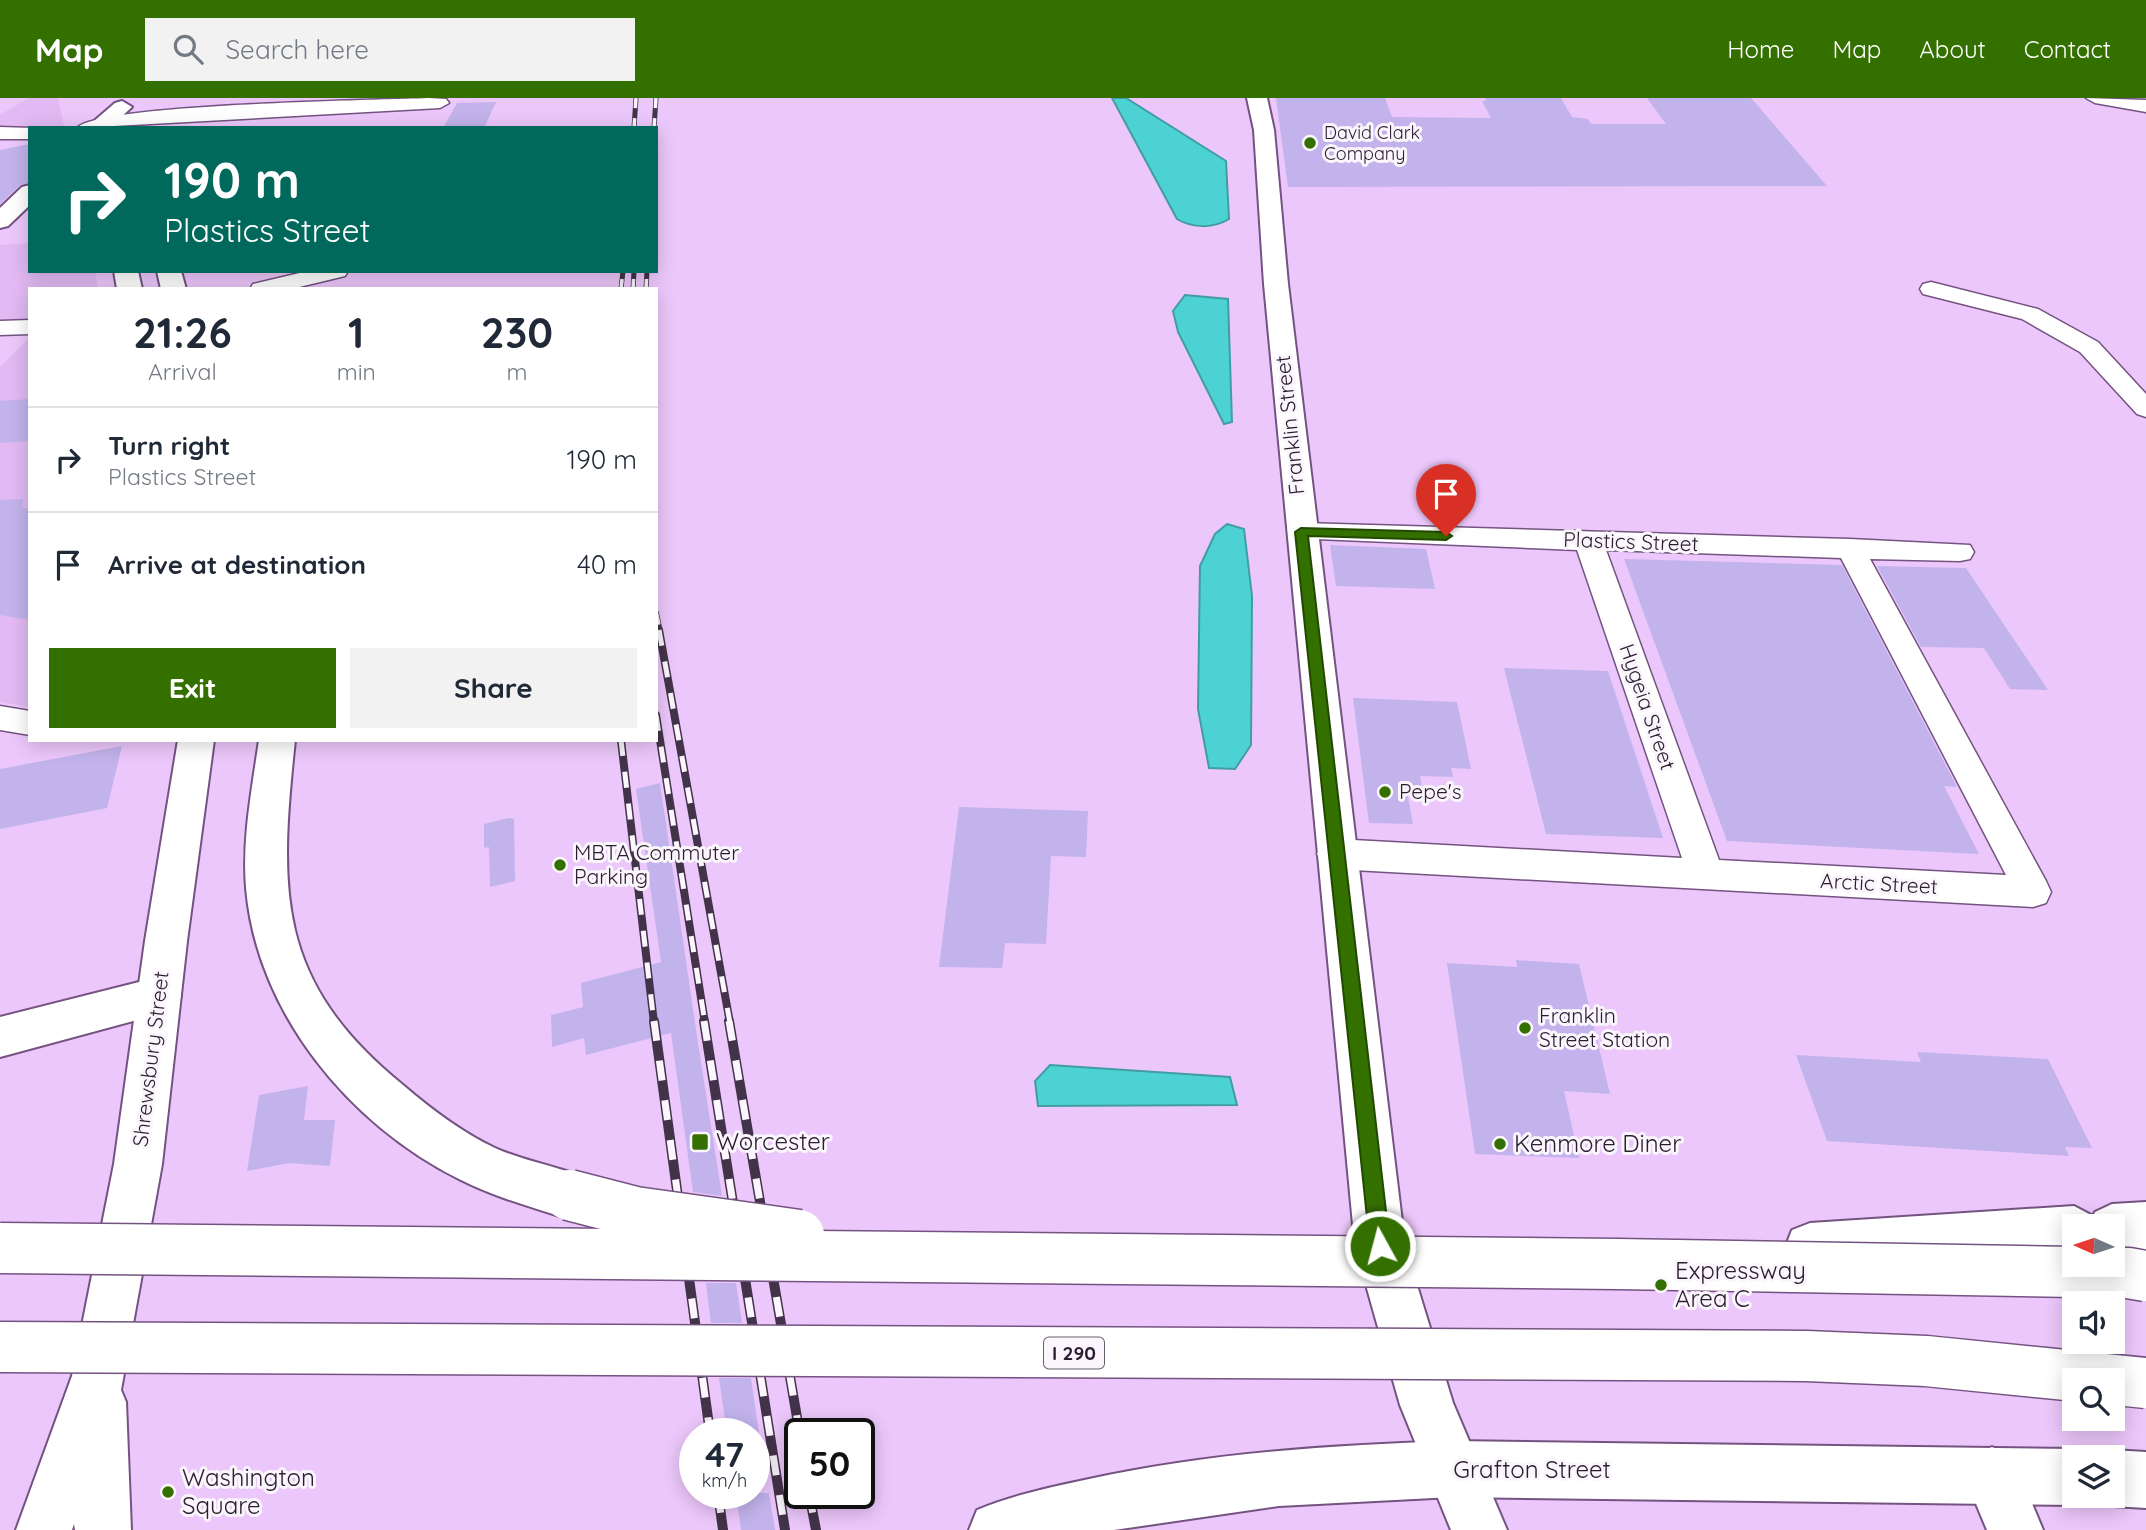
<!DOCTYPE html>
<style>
:root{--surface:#fff;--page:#f2f2f3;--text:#1f2937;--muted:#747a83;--line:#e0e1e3;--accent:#347000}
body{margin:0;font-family:Quicksand,sans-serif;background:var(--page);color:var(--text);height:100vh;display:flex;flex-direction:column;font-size:26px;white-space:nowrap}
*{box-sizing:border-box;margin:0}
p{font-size:23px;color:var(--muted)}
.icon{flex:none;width:38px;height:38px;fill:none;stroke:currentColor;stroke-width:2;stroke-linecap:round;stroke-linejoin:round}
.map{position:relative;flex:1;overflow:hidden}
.sheet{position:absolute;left:28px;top:189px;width:630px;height:455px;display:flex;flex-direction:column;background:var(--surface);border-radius:0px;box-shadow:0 4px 18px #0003}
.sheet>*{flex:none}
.guide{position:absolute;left:28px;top:28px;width:630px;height:147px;border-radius:0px;box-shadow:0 4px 18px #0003;background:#00695c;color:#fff;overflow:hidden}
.needle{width:46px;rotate:273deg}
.controls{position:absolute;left:2062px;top:1116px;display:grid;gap:14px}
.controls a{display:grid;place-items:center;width:63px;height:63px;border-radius:0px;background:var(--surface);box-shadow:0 4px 18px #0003;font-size:35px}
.speed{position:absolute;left:679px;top:1320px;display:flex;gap:14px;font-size:35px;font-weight:700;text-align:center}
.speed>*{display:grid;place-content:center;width:91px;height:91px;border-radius:50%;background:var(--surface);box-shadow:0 4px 18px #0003;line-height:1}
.speed small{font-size:18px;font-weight:400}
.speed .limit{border:4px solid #111;border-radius:10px;background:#fff;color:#111}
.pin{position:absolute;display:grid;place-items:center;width:60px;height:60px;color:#fff;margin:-72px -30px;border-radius:50% 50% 50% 0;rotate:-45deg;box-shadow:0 0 7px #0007}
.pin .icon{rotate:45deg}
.me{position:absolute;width:77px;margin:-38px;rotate:353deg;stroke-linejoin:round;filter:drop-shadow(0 0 5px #0008)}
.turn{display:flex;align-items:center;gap:24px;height:147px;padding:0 21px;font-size:32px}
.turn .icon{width:91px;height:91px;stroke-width:2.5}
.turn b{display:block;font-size:49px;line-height:60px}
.eta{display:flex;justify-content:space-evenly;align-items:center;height:119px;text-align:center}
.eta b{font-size:42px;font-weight:700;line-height:49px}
.primary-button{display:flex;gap:14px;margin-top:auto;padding:14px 21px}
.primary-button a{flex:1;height:80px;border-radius:0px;background:var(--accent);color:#fff;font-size:28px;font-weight:700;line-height:80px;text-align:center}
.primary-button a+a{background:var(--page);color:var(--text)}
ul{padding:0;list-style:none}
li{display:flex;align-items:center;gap:21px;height:105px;padding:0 21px;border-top:2px solid var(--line)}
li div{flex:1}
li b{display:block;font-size:26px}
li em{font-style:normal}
header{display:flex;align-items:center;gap:42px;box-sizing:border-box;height:98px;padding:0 35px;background:var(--accent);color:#fff}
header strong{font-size:33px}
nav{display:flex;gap:38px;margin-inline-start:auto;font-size:24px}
.search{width:490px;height:63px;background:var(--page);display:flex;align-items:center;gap:18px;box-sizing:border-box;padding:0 24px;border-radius:0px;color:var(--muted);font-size:26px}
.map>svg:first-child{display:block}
.built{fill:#e2b9f3}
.water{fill:#4dd2d4;stroke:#429ca3;stroke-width:2}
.building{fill:#c2b3ec}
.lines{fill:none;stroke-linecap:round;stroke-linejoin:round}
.minor-casing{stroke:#745381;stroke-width:3}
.tertiary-casing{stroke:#745381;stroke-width:4}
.secondary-casing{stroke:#745381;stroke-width:4}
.primary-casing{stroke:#745381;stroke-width:4}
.motorway-casing{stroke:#745381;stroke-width:4}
.minor{fill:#fff;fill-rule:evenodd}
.tertiary{fill:#fff;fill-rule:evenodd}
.secondary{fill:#fff;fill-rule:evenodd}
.primary{fill:#fff;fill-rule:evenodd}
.motorway{fill:#fff;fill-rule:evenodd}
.rail-far3-casing{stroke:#43334a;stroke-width:5}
.rail-far2-casing{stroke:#43334a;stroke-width:6}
.rail-far1-casing{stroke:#43334a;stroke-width:8}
.rail-casing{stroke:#43334a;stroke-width:10}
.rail-far3{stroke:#faf6fc;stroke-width:3.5;stroke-dasharray:10;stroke-linecap:butt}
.rail-far2{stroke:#faf6fc;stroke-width:4.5;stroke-dasharray:12;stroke-linecap:butt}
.rail-far1{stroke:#faf6fc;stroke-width:5;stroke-dasharray:16;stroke-linecap:butt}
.rail{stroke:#faf6fc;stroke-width:7;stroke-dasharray:20;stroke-linecap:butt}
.motorway-bridge-casing{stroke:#745381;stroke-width:53;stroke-linecap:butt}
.motorway-bridge{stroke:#fff;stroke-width:50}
.route{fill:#347000;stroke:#224900;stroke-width:2}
.poi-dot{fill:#347000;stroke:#faf6fc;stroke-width:2.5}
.labels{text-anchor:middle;stroke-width:6;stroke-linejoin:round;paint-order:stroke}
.far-poi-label{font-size:18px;fill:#2a1d30;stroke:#faf6fc;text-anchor:start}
.shield{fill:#faf6fc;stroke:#685e6d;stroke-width:2}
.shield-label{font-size:19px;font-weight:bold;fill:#2a1d30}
.street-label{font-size:21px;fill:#2a1d30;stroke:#faf6fc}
.poi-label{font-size:21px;fill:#2a1d30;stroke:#faf6fc;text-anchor:start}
.near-poi-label{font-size:24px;fill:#2a1d30;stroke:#faf6fc;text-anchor:start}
.near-street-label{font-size:24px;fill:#2a1d30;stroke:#faf6fc}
</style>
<header>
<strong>Map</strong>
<div class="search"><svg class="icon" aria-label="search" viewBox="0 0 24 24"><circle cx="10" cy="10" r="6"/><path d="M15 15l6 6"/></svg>Search here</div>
<nav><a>Home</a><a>Map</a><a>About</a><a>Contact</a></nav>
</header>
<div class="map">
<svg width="2146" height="1432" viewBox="0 0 2146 1432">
<rect width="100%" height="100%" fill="#ecc7fb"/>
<!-- built -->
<g class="built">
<path d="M29,0H58L64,28L0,30V17Z"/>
<path d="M30,145V173H95L98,191H30V223L0,225V147Z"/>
<path d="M30,239V609L0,604V269Z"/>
</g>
<!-- water -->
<g class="water">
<path d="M1112,0H1126L1226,63L1229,121C1213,131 1192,130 1177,121Z"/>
<path d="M1185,197L1228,201L1232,324L1224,326L1178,234L1173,213Z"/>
<path d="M1227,426L1244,431L1252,498L1251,647L1235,671L1209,670L1198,611L1200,468L1215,436Z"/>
<path d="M1050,967L1230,979L1237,1007L1038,1008L1035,983Z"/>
</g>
<!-- building -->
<g class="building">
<path d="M1276,0H1385L1392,19L1491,20L1482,3H1486L1485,0H1561L1572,19L1588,21L1591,26H1666L1647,0H1751L1827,88L1288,89Z"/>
<path d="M496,4L484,30H443L457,5Z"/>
<path d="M30,46V85L20,87L0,106V52Z"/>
<path d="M30,301V343L0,345V303Z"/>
<path d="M23,401V411L30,409V522L0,517V402Z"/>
<path d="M1330,447L1426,451L1435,491L1336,488Z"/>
<path d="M1624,461L1842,467L1957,689L1944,688L1979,756L1727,743Z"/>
<path d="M1877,468L1966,470L2048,592L2010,591L1984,550L1921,549Z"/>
<path d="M1504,570L1608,573L1663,740L1546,736Z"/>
<path d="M1353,600L1457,604L1471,671L1451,670L1453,679L1420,678L1422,689L1406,688L1413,726L1369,725Z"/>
<path d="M122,648L107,710L0,731V671Z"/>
<path d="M660,685L698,945L722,1098L693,1094L671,935L586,957L584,940L552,949L551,917L583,909L581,885L661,864L636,691Z"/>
<path d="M959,709L1088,713L1086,759L1051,758L1046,846L1005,845L1002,870L939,869Z"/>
<path d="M509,720L514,721L515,783L490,789L489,749L484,750V726Z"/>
<path d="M1516,862L1579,866L1610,996L1564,993L1579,1060L1475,1056L1447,865L1517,869Z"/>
<path d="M1917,954L2048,961L2092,1050L2065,1049L2069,1058L1827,1043L1796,957L1921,964Z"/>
<path d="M308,988L304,1022H335L330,1068L289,1065L247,1073L259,997Z"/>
<path d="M706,1185H736L742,1225H711Z"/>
<path d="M719,1280H751L759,1335H727Z"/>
<path d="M736,1395H769L775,1432H741Z"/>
</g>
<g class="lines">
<defs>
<g id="minor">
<path d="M429,0L446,1L449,5L440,10L77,30C97,6 381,2 429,0Z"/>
<path d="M2086,0L2146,2V14L2095,5Z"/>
<path d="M0,29L32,30L30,41H0Z"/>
<path d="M308,173H348L345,178L291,191H250L253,186Z"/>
<path d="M1931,184L2038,211L2098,244L2146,296V319L2137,316L2080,254L2022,221L1923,196L1920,191L1923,186Z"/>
<path d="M30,222V236L0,237V223Z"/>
<path d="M1302,425L1850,441L1970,447L1974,454L1970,461L1960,463L1870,461L2046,783L2051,794L2046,805L2033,809L1335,771L1322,766L1317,756L1322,746L1335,741L1682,760L1577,452L1292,440L1288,434L1292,428ZM1606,452L1841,460L2006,777L1719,762Z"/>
<path d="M0,608L30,613V637L0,632Z"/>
</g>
<path id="tertiary" d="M159,879L174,884L181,898L174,912L0,959V919Z"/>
<g id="secondary">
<path d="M1247,0H1267L1274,32L1288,186L1405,1148L1453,1305L1507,1432H1451L1400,1307L1355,1148L1264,186L1254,32Z"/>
<path d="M1992,1349L2012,1357L2043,1432H1987L1964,1377L1972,1357Z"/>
</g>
<g id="primary">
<path d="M122,3L132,9L109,30H86L115,5Z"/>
<path d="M30,87V107L8,128L0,130V110L22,89Z"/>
<path d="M114,173H138L142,191H117Z"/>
<path d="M157,173H181L186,191H161Z"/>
<path d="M178,642H214L187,843L162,1066L121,1292L126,1304L131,1432H75L74,1426L72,1432H16L72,1278L114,1066L145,843Z"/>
<path d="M1453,1343L2074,1351L2094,1360L2112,1352L2146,1354V1410L2112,1408L2092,1399L2074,1407L1453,1399L1279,1408L1114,1432H969L977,1412C1013,1397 1051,1389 1089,1381C1209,1355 1331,1347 1453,1343ZM2074,1360H2112V1398H2074Z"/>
</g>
<g id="motorway">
<path d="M259,642H295C279,793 275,883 403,987C431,1011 461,1034 495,1050C524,1063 557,1068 586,1080L593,1097L586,1114L569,1121C532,1109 494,1099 459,1081C349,1026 257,915 246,790C242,740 252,691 259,642Z"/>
<path d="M2146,1104V1154L2112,1156V1129H2074V1158L1810,1175L1792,1168L1785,1150L1792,1132L1810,1125L2074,1108L2093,1118L2095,1114L2112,1106Z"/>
</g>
</defs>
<!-- minor casing -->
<use href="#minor" class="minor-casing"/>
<!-- tertiary casing -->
<use href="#tertiary" class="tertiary-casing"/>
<!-- secondary casing -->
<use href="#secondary" class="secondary-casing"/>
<!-- primary casing -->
<use href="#primary" class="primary-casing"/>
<!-- motorway casing -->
<use href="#motorway" class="motorway-casing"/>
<!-- minor -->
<use href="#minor" class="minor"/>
<!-- tertiary -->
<use href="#tertiary" class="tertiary"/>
<!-- secondary -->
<use href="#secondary" class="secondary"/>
<!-- primary -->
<use href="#primary" class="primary"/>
<!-- motorway -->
<use href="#motorway" class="motorway"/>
<defs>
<g id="rail-far3">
<path d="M634,30L636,0"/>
<path d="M654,30L656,0"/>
<path d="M621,191L623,173"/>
<path d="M633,191L634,173"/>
<path d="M646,191L647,173"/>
</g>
<path id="rail-far2" d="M656,515L660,534"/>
<g id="rail-far1">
<path d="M659,532L730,925"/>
<path d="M656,617L705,925"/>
<path d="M621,642L654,925"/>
</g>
<g id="rail">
<path d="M654,923L710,1335"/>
<path d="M704,923L785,1432"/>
<path d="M729,923L800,1337"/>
<path d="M718,1395L723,1432"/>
<path d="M809,1395L816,1432"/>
</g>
</defs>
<!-- rail-far3 casing -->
<use href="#rail-far3" class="rail-far3-casing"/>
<!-- rail-far2 casing -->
<use href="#rail-far2" class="rail-far2-casing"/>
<!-- rail-far1 casing -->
<use href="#rail-far1" class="rail-far1-casing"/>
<!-- rail casing -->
<use href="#rail" class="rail-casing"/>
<!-- rail-far3 -->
<use href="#rail-far3" class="rail-far3"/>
<!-- rail-far2 -->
<use href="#rail-far2" class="rail-far2"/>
<!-- rail-far1 -->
<use href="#rail-far1" class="rail-far1"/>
<!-- rail -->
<use href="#rail" class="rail"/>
<defs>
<g id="motorway-bridge">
<path d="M569,1097L635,1114L799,1137"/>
<path d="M0,1150L1618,1166L2128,1175L2146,1178"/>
<path d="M0,1249L1806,1258L1926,1263L2146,1285"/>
</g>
</defs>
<!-- motorway-bridge casing -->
<use href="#motorway-bridge" class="motorway-bridge-casing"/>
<!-- motorway-bridge -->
<use href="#motorway-bridge" class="motorway-bridge"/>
</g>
<!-- route -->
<path class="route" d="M1301,430L1446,434L1452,438L1446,442L1308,438L1390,1148L1387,1155L1380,1158L1373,1155L1370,1148L1295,434Z"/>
<!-- markers -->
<g class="poi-dot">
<circle cx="1310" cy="45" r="7"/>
<circle cx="1385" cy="694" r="7"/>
<circle cx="560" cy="767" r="7"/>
<circle cx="1525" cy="930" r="7"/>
<rect x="691" y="1035" width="18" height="18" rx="3.5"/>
<circle cx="1500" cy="1046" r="7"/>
<circle cx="1661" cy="1187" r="7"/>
<circle cx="168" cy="1394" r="7"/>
</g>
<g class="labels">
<!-- far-poi labels -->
<g class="far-poi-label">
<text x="1324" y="41">David Clark<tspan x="1324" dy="21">Company</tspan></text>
</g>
<!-- shield labels -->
<rect class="shield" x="1044" y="1239.5" width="60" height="31" rx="5"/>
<g class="shield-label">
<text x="1074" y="1262">I 290</text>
</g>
<!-- street labels -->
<g class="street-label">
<text transform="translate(1290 327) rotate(-96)" y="7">Franklin Street</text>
<text transform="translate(1631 444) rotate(2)" y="7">Plastics Street</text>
<text transform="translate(1647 609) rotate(71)" y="7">Hygeia Street</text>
<text transform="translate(1879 786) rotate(3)" y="7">Arctic Street</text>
<text transform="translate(151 961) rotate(-83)" y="7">Shrewsbury Street</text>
</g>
<!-- poi labels -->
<g class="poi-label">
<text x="1399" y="701">Pepe's</text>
<text x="574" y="762">MBTA Commuter<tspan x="574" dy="24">Parking</tspan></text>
<text x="1539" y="925">Franklin<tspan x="1539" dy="24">Street Station</tspan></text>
</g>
<!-- near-poi labels -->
<g class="near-poi-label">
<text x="716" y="1052">Worcester</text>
<text x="1514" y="1054">Kenmore Diner</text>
<text x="1675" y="1181">Expressway<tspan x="1675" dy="28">Area C</tspan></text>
<text x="182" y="1388">Washington<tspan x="182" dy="28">Square</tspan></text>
</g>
<!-- near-street labels -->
<g class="near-street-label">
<text x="1532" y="1380">Grafton Street</text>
</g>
</g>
</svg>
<div class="controls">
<a><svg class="needle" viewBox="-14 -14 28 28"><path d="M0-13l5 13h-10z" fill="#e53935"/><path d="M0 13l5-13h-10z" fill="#747a83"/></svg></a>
<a><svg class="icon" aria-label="sound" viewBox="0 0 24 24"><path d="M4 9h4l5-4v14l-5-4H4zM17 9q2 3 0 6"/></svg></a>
<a><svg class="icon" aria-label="search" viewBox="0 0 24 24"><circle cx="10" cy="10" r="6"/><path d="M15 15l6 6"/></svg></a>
<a><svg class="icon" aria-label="layers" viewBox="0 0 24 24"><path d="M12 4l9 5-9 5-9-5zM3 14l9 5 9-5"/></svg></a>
</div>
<div class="speed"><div>47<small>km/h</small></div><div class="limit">50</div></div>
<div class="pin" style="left:1446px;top:438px;background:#d93025"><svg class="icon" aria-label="arrive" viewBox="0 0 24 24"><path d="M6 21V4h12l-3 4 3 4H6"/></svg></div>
<svg class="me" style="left:1380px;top:1148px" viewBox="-20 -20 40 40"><circle r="17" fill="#347000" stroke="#fff" stroke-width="3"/><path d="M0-11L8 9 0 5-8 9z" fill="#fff"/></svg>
<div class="guide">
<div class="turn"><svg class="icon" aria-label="right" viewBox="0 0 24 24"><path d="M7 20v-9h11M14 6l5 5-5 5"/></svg><div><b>190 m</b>Plastics Street</div></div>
</div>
<section class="sheet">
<div class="eta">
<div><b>21:26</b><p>Arrival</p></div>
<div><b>1</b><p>min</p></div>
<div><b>230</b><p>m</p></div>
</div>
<ul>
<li><svg class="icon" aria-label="right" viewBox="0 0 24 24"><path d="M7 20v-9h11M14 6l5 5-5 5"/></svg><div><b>Turn right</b><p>Plastics Street</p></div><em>190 m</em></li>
<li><svg class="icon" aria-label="arrive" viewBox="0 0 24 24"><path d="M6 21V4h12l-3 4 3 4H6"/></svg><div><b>Arrive at destination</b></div><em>40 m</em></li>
</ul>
<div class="primary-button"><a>Exit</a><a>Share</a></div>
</section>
</div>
